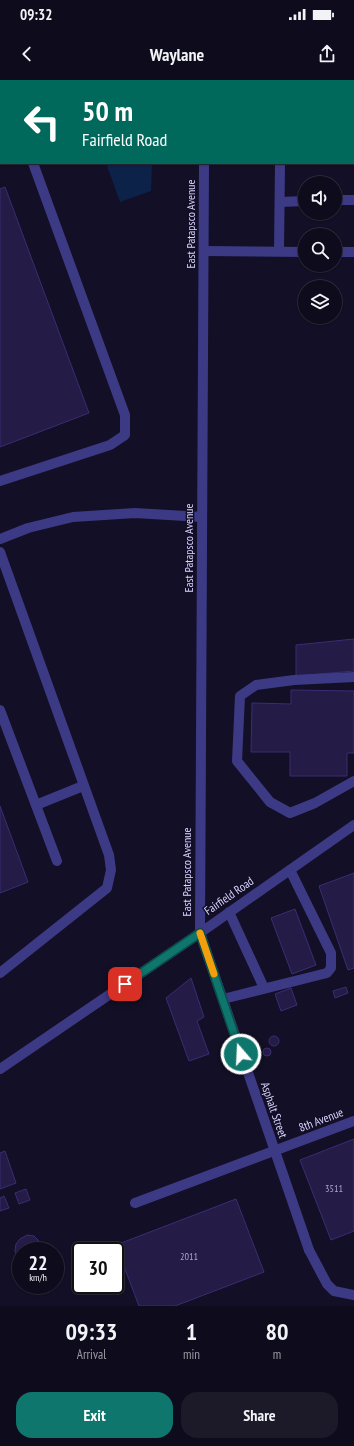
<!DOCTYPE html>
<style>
:root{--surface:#0e0b1c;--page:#1c1929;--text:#f1f3f6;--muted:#9b9ba3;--line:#2e2b3b;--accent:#0f766e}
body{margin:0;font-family:"PT Sans Narrow",sans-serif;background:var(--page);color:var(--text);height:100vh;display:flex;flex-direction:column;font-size:15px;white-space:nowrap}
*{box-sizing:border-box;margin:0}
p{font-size:13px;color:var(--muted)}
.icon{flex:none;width:22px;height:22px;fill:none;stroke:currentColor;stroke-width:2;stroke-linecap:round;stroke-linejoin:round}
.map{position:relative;height:1226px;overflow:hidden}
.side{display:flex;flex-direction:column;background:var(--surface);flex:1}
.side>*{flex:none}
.top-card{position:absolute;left:0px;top:0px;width:354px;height:84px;box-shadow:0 1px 3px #0004,0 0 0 1px var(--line);background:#00695c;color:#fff;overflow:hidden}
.buttons{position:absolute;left:298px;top:96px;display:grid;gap:8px}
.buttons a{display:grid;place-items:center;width:44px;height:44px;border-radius:50%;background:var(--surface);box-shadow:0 1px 3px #0004,0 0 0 1px var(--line);font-size:20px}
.speed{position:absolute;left:12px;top:1162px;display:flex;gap:8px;font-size:20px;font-weight:700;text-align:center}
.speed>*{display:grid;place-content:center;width:52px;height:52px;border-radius:50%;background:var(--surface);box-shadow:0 1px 3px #0004,0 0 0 1px var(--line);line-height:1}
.speed small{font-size:10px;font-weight:400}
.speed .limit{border:2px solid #111;border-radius:6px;background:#fff;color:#111}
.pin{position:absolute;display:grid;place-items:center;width:34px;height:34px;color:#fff;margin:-17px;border-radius:8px;box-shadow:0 2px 6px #0006}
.me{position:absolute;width:44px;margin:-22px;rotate:341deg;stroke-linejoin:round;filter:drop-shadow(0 0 3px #0008)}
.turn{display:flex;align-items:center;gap:14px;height:84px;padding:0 16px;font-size:18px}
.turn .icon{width:52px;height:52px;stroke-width:2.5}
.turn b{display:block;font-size:28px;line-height:34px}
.eta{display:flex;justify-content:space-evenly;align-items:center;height:68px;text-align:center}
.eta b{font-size:24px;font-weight:600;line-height:28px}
.primary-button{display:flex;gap:8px;margin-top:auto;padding:8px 16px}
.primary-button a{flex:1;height:46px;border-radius:16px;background:var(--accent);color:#fff;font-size:16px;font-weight:600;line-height:46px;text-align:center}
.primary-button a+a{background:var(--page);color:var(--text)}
.status{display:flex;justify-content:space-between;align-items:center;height:28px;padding:0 20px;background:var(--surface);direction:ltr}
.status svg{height:11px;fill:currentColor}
header{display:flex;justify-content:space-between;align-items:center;height:52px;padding:0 16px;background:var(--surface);font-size:18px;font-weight:600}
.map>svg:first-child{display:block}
.water{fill:#0c2248}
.building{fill:#241b47;stroke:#3b2d73}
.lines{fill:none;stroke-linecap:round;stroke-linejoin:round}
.service{stroke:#3d3a85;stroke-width:10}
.minor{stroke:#3d3a85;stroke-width:10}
.tertiary{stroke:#3d3a85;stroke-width:10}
.route-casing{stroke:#0a4d48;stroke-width:10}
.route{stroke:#0f766e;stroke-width:7}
.slow{stroke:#f59e0b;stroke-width:7}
.labels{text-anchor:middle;stroke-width:3;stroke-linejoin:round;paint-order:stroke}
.number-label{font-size:10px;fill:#aca6d1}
.street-label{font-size:12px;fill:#d9d4ff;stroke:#130f26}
</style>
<div class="status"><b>09:32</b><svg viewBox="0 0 49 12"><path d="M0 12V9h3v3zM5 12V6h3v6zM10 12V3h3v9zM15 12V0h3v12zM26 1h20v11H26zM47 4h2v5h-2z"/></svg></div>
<header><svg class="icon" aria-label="back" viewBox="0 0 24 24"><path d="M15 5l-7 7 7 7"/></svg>Waylane<svg class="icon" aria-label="share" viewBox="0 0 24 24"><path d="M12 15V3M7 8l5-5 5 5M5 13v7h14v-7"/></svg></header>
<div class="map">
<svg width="354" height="1226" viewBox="0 0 354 1226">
<rect width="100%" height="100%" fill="#130f26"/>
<!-- water -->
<path class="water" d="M106,83H152L151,111L120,122Z"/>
<!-- building -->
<g class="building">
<path d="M5,107L89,333L0,367V109Z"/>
<path d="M354,559V591L296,596V565Z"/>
<path d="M291,610L354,611V673H347V696H290V672H251L252,623L291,624Z"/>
<path d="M0,726L28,802L0,813Z"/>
<path d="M354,793V888L348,890L319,806Z"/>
<path d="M295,829L316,885L292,894L271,838Z"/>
<path d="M191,898L204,937L197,941L209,974L189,981L166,918Z"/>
<path d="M346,907L348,913L335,918L333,911Z"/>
<path d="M291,908L297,925L281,931L275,914Z"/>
<circle cx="274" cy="961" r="5"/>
<circle cx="267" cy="972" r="4"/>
<path d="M354,1059V1151L331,1160L300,1080Z"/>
<path d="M5,1071L16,1103L0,1109V1073Z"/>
<path d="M26,1109L30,1120L19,1124L15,1113Z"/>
<path d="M4,1116L9,1128L0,1131V1118Z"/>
<path d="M236,1119L264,1192L175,1226H139L116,1165Z"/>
<path d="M27,1155L34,1156L39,1161L42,1167V1171H21V1180L18,1178L15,1171L16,1164L20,1159Z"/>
</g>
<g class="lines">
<!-- service -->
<g class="service">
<path d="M3,0V1"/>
<path d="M281,1V0"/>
<path d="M0,21H1"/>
<path d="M335,120H354"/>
<path d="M280,122L305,121"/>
<path d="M204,171L305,172"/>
<path d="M279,171L280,83"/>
<path d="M335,172H354"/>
<path d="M0,401L110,365L125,355V335L33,83"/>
<path d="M0,459L28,448L73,437L135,433L202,437"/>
<path d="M0,472L109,775L111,790L107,808L0,893"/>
<path d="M354,597L294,600L256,605L240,616L237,681L270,722L290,733L315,723L354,701"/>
<path d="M0,630L57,781"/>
<path d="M36,725L83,706"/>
<path d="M229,832L264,908"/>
<path d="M223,919L327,893L331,888V873L290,790"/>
<path d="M135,1123L354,1041"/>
<path d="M309,1170L327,1204L334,1211L354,1215"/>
</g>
<!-- minor -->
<path class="minor" d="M0,989L200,853L309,1170"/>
<!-- tertiary -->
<g class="tertiary">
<path d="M205,1V0"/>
<path d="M200,853L204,83"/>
<path d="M200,853L354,745"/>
</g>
</g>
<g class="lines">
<defs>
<path id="route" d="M125,904L200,853L241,974"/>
</defs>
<!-- route casing -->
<use href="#route" class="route-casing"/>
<!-- route -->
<use href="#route" class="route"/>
<!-- slow -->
<path class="slow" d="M200,853L214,894"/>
</g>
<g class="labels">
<!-- number labels -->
<g class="number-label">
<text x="334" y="1112">3511</text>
<text x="189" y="1180">2011</text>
</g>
<!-- street labels -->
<g class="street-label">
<text transform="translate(191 144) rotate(-90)" y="4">East Patapsco Avenue</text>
<text transform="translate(189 468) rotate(-90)" y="4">East Patapsco Avenue</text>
<text transform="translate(187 792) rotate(-90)" y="4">East Patapsco Avenue</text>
<text transform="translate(229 816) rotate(-35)" y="4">Fairfield Road</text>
<text transform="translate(274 1030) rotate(71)" y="4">Asphalt Street</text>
<text transform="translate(321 1040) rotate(-21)" y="4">8th Avenue</text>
</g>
</g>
</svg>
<div class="buttons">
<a><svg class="icon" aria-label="sound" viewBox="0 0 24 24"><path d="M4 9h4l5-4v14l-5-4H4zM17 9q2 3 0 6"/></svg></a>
<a><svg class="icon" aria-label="search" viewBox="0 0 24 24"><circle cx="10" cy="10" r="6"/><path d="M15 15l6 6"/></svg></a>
<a><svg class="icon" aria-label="layers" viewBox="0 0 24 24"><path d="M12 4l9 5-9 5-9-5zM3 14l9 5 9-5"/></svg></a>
</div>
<div class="speed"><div>22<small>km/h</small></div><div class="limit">30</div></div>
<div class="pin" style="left:125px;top:904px;background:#d93025"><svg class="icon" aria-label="arrive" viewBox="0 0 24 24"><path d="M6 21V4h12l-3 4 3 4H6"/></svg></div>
<svg class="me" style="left:241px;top:974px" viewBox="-20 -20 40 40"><circle r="17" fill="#0f766e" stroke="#fff" stroke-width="3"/><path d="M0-11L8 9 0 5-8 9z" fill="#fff"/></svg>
<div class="top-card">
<div class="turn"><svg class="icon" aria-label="left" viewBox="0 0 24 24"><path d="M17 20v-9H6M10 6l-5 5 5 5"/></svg><div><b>50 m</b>Fairfield Road</div></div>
</div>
</div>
<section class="side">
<div class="eta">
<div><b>09:33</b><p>Arrival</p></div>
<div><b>1</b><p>min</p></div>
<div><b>80</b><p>m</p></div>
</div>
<div class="primary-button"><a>Exit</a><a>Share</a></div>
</section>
